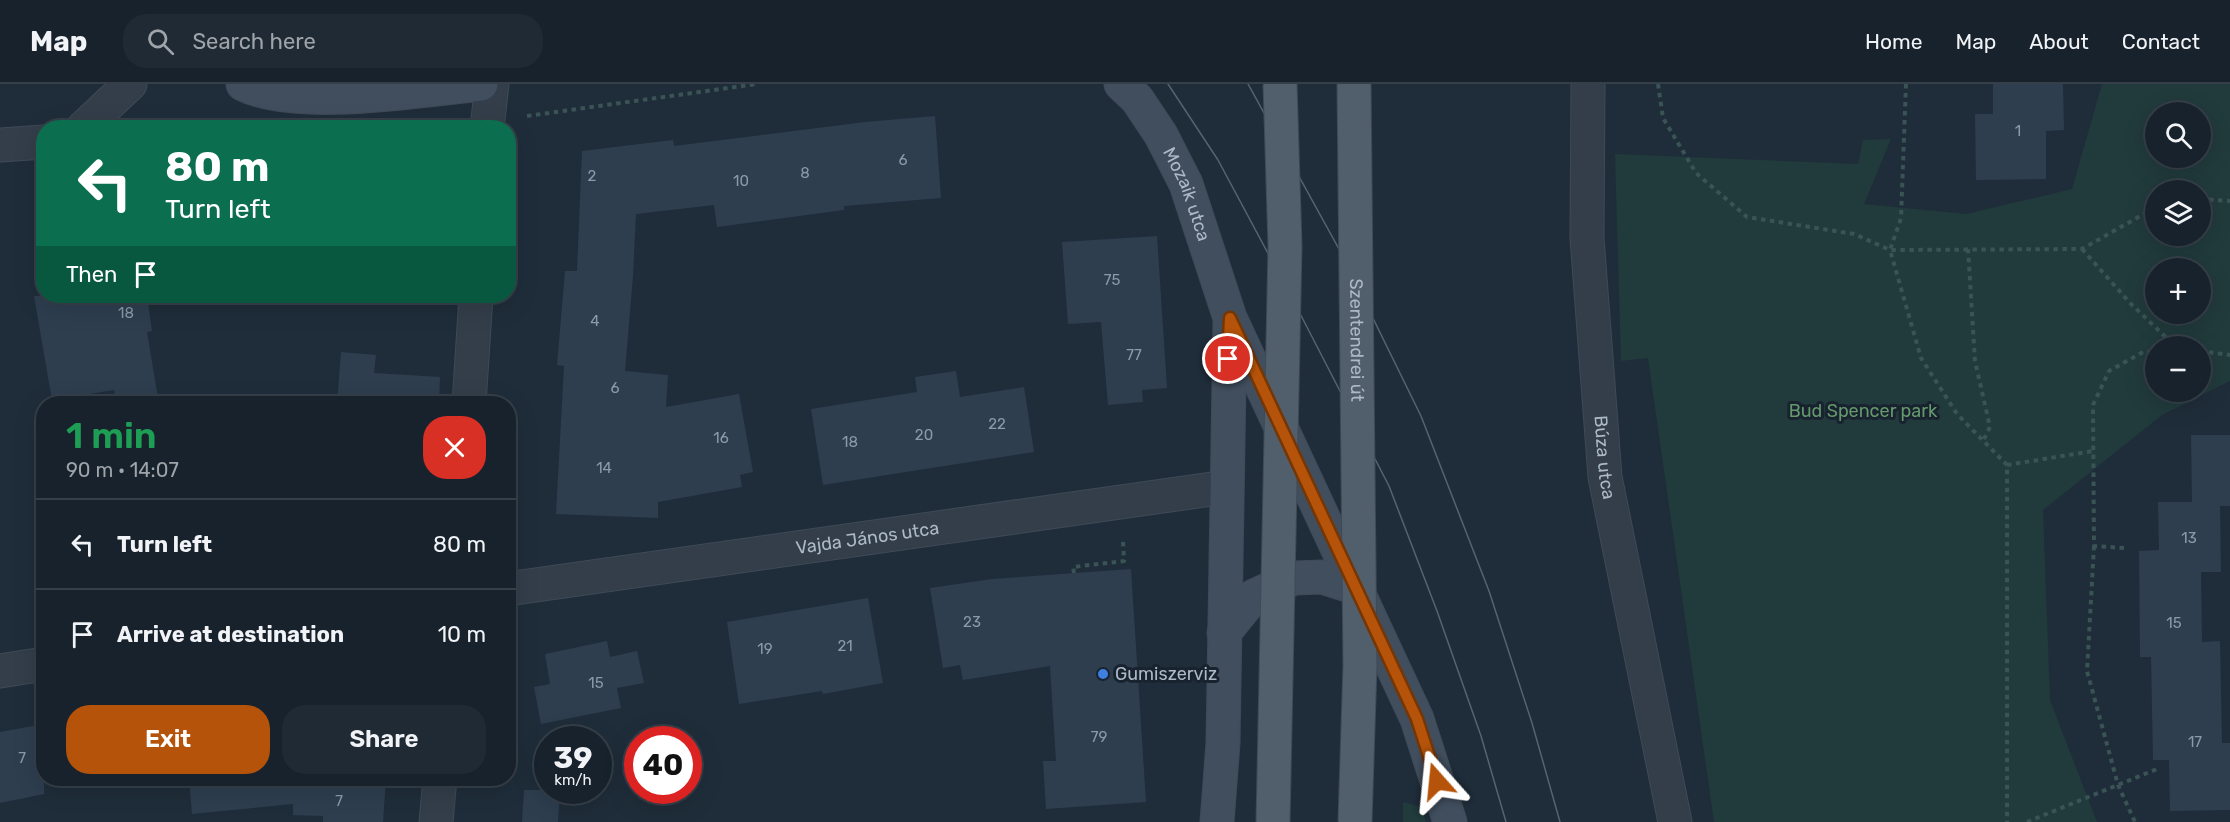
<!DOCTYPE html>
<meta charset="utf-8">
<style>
:root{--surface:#17222c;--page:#202a34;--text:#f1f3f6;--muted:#9ea4a9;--line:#363f48;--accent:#b45309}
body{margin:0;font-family:Rubik,sans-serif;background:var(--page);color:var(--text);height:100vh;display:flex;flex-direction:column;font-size:22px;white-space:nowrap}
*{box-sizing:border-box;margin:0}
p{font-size:20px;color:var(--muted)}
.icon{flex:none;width:33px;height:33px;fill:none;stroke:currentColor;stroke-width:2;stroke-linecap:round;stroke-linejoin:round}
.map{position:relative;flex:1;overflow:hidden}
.details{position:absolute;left:36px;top:312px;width:480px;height:390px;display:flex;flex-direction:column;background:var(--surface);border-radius:24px;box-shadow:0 6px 24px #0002,0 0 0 2px var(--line)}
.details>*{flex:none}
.top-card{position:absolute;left:36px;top:36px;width:480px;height:183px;border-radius:24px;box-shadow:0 6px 24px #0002,0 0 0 2px var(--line);background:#0b6e4f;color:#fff;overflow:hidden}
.fabs{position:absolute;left:2145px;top:18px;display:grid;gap:12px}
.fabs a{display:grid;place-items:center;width:66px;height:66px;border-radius:50%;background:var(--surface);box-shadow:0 6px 24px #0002,0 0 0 2px var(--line);font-size:30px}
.speed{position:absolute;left:534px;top:642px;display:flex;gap:12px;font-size:30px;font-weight:700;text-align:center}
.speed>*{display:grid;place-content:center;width:78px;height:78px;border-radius:50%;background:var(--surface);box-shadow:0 6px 24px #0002,0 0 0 2px var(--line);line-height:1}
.speed small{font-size:15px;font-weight:400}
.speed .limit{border:9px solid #d22;background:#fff;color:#111}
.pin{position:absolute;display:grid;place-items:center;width:51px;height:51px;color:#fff;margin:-26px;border:3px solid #fff;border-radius:50%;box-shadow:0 2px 6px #0007}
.me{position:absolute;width:66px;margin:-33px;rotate:342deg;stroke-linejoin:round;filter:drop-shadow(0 0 4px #0008)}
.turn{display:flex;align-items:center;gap:21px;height:126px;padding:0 30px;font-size:27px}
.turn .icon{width:78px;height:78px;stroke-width:2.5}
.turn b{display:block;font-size:42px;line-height:51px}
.then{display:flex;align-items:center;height:57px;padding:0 30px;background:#0003;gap:12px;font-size:22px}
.round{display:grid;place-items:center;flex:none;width:63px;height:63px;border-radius:24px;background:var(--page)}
.summary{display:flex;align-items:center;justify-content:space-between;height:102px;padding:0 30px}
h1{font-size:36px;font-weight:600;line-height:45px;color:#1e9e55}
.action{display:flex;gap:12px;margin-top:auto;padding:12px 30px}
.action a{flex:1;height:69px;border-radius:24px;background:var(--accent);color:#fff;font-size:24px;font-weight:600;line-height:69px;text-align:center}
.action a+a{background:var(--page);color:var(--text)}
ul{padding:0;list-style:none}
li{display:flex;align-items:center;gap:18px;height:90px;padding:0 30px;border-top:2px solid var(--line)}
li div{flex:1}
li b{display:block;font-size:22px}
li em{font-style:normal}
header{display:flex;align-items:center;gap:36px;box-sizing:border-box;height:84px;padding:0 30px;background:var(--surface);border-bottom:2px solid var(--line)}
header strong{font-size:28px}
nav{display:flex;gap:33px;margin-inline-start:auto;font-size:21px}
.search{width:420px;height:54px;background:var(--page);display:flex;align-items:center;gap:15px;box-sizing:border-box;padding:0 21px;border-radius:24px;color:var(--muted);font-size:22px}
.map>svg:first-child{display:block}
.green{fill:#213a3b;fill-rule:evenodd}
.building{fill:#2e3e4f}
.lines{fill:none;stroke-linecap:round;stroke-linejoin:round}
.street-casing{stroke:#3f4a57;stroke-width:35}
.secondary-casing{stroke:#3f4a57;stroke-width:35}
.path{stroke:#3a5354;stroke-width:4;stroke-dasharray:4.5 4.5;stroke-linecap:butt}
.street{stroke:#333e4a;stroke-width:33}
.secondary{stroke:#414e5e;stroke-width:33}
.tram{stroke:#556372;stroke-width:1.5}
.primary-bridge-casing{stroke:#3f4a57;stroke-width:35;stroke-linecap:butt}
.primary-bridge{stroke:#515e6b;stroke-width:33}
.route-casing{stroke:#753606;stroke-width:15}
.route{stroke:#b45309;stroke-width:10}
.shop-dot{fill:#3f7fe0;stroke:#19232f;stroke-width:2}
.labels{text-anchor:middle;stroke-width:6;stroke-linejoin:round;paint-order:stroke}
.number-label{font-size:15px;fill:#8c99a8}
.street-label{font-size:18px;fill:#adb9c7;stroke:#19232f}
.park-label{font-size:18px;fill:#63996c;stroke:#19232f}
.poi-label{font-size:18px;fill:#adb9c7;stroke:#19232f;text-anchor:start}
</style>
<header>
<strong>Map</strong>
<div class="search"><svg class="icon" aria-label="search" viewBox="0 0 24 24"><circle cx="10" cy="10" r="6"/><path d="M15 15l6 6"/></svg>Search here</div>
<nav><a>Home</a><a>Map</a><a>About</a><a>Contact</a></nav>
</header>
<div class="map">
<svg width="2230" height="738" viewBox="0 0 2230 738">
<rect width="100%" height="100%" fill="#1f2d3a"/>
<!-- green -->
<g class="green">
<path d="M2102,0H2230V297L2162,331L2043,426L2050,616L2097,738H1714L1648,274L1621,277L1615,70L1858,80L1863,56L1891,55L1864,120L1966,130L2072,105ZM2156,28H2200V74H2156ZM2156,106H2200V152H2156ZM2156,184H2200V230H2156ZM2156,262H2200V308H2156Z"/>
<path d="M1403,718L1422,723L1426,738H1403Z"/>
</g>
<!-- building -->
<g class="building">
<path d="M1993,0H2063L2064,46L2046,47V95L1976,96L1975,30H1993Z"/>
<path d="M935,32L941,114L844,122V126L717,143L714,121L636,130L633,192L625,287L668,291L666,323L739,310L753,388L740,391L742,403L658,418V434L556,430L564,282L557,281L565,187H577L582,67L673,56L674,62L865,38Z"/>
<path d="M1157,152L1167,304L1142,306L1143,318L1108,321L1101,238L1068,240L1062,158Z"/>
<path d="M34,212H147L152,247L147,248L159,320H117L114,306L52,316Z"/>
<path d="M341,268L376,271L374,289L440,293L439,320H337Z"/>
<path d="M956,287L960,313L1024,303L1034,368L823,401L811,325L917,308L915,293Z"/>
<path d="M2191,351H2230V422H2220L2221,488H2201L2202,558L2220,557L2222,659H2230V726L2170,727L2169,676H2153L2151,573H2140L2139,467L2159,466L2158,418H2192Z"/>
<path d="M1131,485L1146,718L1046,725L1043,677H1056L1050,582L963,596L960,581L943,584L930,504L992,495Z"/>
<path d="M868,514L883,599L823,610L822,607L739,620L727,538Z"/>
<path d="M607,557L610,573L637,567L644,599L617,604L621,624L541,640L534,603L550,600L545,570Z"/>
<path d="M44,640V710L0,719V648Z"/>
<path d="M189,694H386L383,738H323V732L293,731V720L192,730Z"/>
<path d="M524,706H560L558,738H522Z"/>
</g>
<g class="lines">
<defs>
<g id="street">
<path id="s1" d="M1588,0L1587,154L1605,393L1675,738"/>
<path d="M83,44L130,0"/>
<path d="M487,44L492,0"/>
<path d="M0,61L44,58"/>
<path d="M469,320L476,212"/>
<path id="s2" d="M508,505L1226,403"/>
<path d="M0,587L44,580"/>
<path d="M436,738L440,694"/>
</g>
<g id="secondary">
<path d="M243,0C297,27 420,6 481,0"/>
<path id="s3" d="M1121,0L1137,15L1161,51L1186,100L1230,234L1417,635L1450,738"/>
<path d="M1224,549L1254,512L1294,494L1322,493L1354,503"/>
<path d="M1217,738L1223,659L1230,238"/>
</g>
</defs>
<!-- street casing -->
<use href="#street" class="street-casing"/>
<!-- secondary casing -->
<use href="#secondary" class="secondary-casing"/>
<!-- path -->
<g class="path">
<path d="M1658,0L1663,34L1696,89L1747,133L1854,150L1890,166L2082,165L2156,123"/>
<path d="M1906,0L1901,134L1890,166L1921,274L1957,330L2007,381V738"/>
<path d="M527,32L757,0"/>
<path d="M2200,115L2230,117"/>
<path d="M1968,165L1975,277L1990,343L1983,357"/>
<path d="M2082,165L2131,220L2175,262"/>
<path d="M2200,267L2230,271"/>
<path d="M2007,381L2093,367"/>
<path d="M2094,462L2087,587L2118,701L2135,738"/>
<path d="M2124,464L2094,462L2093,321L2109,287L2143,268L2156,267"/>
<path d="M1074,489L1073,483L1124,477L1123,457"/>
<path d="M2027,738L2157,685"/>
</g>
<!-- street -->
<use href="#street" class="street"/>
<!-- secondary -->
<use href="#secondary" class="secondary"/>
<!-- tram -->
<g class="tram">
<path d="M1168,0L1218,76L1293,216L1389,402L1437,527L1481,652L1506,738"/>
<path d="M1248,0L1339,165L1421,332L1489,507L1532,639L1560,738"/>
</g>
<defs>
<g id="primary-bridge">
<path id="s4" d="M1354,0L1360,581L1355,738"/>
<path d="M1273,738L1285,162L1280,0"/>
</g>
</defs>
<!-- primary-bridge casing -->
<use href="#primary-bridge" class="primary-bridge-casing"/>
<!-- primary-bridge -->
<use href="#primary-bridge" class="primary-bridge"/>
</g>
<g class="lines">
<defs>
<path id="route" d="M1228,275L1230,234L1417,635L1437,697"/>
</defs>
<!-- route casing -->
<use href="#route" class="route-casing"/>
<!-- route -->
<use href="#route" class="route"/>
</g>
<!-- markers -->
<circle class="shop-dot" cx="1103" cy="590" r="6"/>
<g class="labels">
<!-- number labels -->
<g class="number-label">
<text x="2018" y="52">1</text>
<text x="903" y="81">6</text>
<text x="805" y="94">8</text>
<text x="592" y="97">2</text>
<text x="741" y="102">10</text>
<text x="1112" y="201">75</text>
<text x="126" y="234">18</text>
<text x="595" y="242">4</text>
<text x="1134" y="276">77</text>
<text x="615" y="309">6</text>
<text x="997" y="345">22</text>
<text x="924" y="356">20</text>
<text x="721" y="359">16</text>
<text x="850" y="363">18</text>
<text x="604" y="389">14</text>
<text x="2189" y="459">13</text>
<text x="972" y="543">23</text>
<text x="2174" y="544">15</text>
<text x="845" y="567">21</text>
<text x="765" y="570">19</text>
<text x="596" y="604">15</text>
<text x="1099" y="658">79</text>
<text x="2195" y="663">17</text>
<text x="22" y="679">7</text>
<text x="339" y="722">7</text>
</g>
<!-- street labels -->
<g class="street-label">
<text dy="6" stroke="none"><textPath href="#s3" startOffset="130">Mozaik utca</textPath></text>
<text dy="6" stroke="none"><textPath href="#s4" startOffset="256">Szentendrei út</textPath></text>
<text dy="6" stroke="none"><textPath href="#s1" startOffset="374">Búza utca</textPath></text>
<text dy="6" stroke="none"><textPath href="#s2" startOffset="363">Vajda János utca</textPath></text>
</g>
<!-- park labels -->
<g class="park-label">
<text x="1863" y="333">Bud Spencer park</text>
</g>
<!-- poi labels -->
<g class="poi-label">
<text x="1115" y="596">Gumiszerviz</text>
</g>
</g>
</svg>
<div class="fabs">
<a><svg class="icon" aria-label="search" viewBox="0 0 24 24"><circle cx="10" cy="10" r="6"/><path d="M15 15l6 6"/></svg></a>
<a><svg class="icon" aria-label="layers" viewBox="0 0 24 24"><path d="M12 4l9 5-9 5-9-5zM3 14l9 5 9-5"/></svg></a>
<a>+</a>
<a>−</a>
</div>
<div class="speed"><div>39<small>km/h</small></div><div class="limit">40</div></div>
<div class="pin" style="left:1228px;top:275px;background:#d93025"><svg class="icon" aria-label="arrive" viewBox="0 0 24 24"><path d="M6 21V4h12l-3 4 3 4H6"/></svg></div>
<svg class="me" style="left:1437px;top:697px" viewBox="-20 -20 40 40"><path d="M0-17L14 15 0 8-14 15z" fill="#b45309" stroke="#fff" stroke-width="4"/></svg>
<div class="top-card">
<div class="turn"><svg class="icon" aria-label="left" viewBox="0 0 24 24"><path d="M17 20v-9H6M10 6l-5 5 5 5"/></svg><div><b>80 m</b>Turn left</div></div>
<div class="then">Then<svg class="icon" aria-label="arrive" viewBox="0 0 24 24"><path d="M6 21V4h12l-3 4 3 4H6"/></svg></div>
</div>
<section class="details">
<div class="summary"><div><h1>1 min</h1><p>90 m · 14:07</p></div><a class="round" style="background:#d93025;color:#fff"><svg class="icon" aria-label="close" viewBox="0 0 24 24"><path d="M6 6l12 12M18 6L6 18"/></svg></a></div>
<ul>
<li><svg class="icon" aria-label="left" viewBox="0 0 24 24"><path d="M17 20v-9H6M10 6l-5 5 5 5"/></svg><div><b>Turn left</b></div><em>80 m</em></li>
<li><svg class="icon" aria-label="arrive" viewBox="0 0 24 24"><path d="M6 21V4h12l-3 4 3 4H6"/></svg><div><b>Arrive at destination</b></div><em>10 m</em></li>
</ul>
<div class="action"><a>Exit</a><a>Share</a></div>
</section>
</div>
